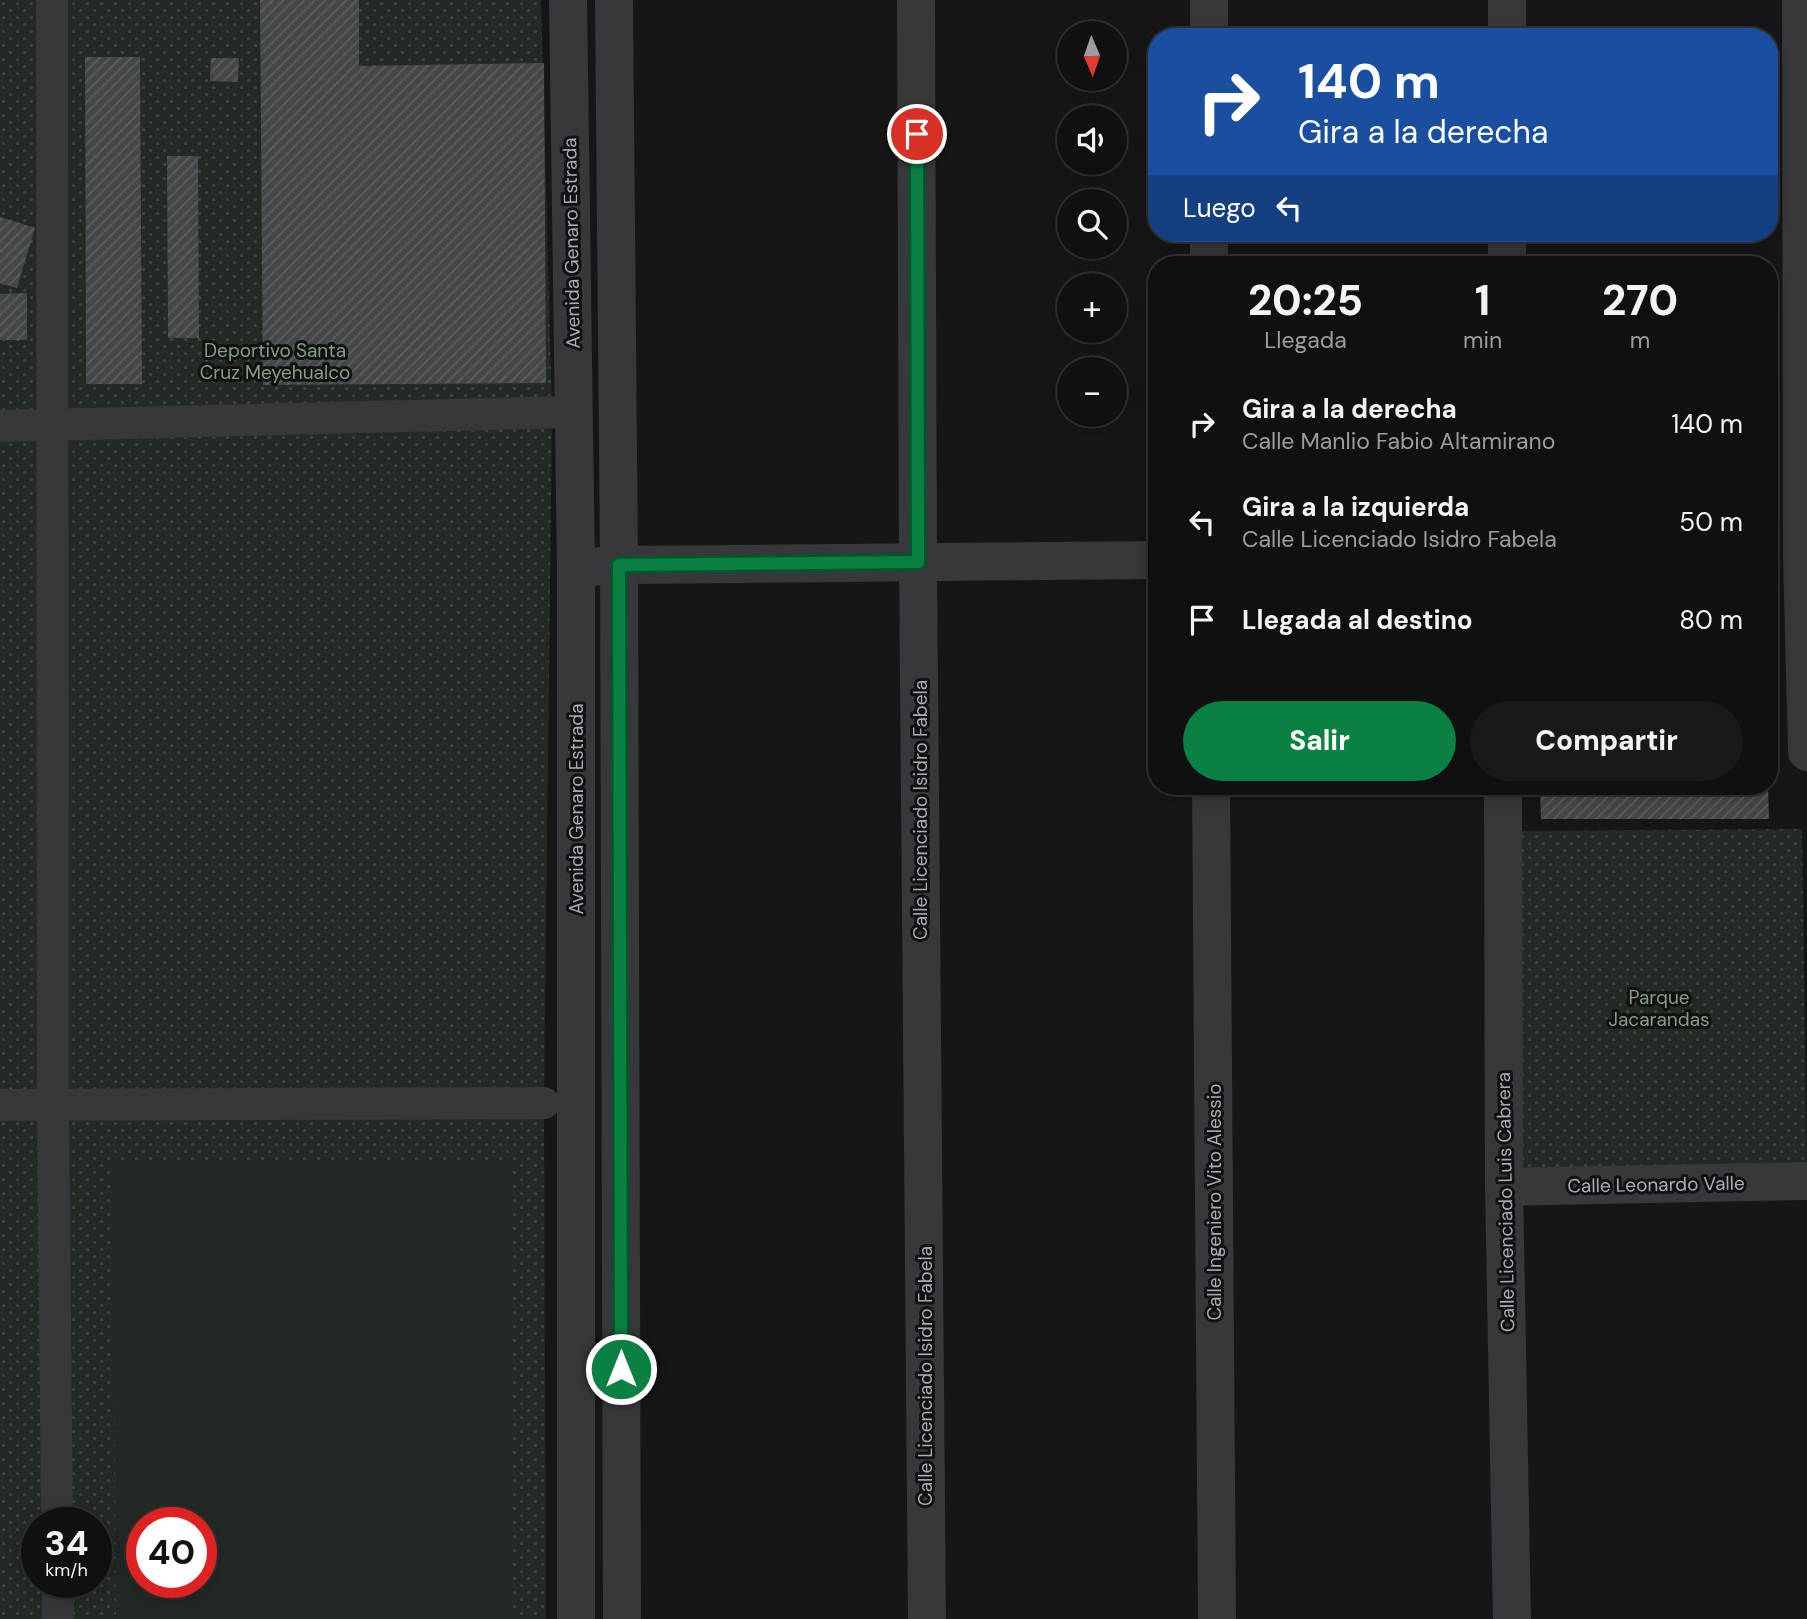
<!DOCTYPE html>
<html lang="es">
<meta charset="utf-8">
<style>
:root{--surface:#101011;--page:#19191a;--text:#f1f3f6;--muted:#9c9d9f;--line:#303031;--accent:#0b8043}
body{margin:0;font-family:"DM Sans",sans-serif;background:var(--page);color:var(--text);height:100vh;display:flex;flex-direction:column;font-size:26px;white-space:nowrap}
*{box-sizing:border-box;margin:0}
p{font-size:23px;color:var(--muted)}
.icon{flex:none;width:38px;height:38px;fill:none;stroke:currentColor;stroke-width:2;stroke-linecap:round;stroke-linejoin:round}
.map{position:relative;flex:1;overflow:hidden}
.details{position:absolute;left:1148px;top:256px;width:630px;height:539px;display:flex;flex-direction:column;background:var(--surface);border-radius:28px;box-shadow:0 4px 18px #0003,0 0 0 2px var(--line)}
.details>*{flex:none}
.guide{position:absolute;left:1148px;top:28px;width:630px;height:214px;border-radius:28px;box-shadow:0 4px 18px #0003,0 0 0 2px var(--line);background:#1a4fa0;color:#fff;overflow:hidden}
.needle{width:46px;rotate:178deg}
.controls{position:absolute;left:1057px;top:21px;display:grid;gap:14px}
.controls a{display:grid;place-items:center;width:70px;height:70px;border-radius:50%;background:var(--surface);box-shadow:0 4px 18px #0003,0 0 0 2px var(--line);font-size:35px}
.speed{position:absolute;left:21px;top:1507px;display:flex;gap:14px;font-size:35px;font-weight:700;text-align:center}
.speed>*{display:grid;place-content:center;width:91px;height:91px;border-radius:50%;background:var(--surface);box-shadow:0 4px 18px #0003,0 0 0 2px var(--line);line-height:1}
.speed small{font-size:18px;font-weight:400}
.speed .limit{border:10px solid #d22;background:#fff;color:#111}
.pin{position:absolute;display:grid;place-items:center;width:60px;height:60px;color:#fff;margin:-30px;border:4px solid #fff;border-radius:50%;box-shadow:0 2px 7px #0007}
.me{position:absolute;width:77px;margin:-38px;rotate:0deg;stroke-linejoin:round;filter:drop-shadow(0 0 5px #0008)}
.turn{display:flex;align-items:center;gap:24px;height:147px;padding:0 35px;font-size:32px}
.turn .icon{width:91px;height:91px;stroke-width:2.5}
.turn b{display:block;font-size:49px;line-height:60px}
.then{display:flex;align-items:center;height:66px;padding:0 35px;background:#0003;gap:14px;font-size:26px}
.eta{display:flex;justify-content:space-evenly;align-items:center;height:119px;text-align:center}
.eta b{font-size:42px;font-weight:800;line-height:49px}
.action{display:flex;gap:14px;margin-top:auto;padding:14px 35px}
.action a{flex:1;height:80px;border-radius:42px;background:var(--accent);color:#fff;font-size:28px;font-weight:800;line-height:80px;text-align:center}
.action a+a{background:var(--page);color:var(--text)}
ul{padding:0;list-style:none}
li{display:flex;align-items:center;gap:21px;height:98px;padding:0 35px}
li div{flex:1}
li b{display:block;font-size:26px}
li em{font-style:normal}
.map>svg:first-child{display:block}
.park{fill:url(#park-dots);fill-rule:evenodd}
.pitch{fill:#222a23;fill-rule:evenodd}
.building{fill:url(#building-hatch)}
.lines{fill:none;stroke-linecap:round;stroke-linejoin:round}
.pedestrian{stroke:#37373c;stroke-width:32}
.minor{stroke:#37373c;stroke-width:38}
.tertiary{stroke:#37373c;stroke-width:38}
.route-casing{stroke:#07532c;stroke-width:18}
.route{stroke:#0b8043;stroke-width:12}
.labels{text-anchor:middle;stroke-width:6;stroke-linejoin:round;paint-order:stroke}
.street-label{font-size:19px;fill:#a8acb7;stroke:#111112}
.park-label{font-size:19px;fill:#81a084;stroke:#111112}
</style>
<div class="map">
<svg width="1807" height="1619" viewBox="0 0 1807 1619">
<defs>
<pattern id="park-dots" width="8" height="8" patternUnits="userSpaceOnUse" patternTransform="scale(1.75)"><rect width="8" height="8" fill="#222a23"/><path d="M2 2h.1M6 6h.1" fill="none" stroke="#3f4641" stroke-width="1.8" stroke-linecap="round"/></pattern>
<pattern id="building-hatch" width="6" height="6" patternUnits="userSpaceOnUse" patternTransform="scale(1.75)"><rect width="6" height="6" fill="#45464a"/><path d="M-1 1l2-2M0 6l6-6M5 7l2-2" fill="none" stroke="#5d5e62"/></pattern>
</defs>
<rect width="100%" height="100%" fill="#161617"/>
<!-- park -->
<g class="park">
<path d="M0,0H541L552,412L544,1103L546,1619H0ZM37,1522H96V1582H37ZM142,1522H201V1582H142Z"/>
<path d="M1802,829L1807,1180L1510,1186L1513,831Z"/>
</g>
<!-- pitch -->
<path class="pitch" d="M509,1160L512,1619H116L113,1163ZM201,1522V1582H142V1522Z"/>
<!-- building -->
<g class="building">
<path d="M260,0H359V66L544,63L546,383L263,385Z"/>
<path d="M85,57H140L142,384H86Z"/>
<path d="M211,58H239L238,82L210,81Z"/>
<path d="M167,156H198L199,338H168Z"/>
<path d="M0,217L35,228L17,288L0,283Z"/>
<path d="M27,293V340H0V294Z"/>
<path d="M1540,786H1768L1769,819H1541Z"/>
</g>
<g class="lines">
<!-- pedestrian -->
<g class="pedestrian">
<path d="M52,0L53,1105L57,1522"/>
<path d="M0,426L573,412"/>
<path d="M0,1105L544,1103"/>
<path d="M58,1582V1619"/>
</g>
<!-- minor -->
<g class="minor">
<path d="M916,0L918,562L927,1619"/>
<path d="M1209,0V37"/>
<path d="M1801,0L1802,557L1807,752"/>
<path d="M1507,37V0"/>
<path d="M1209,233V264"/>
<path d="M1507,264V233"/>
<path d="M576,568L619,565L1157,560"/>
<path d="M1211,786L1217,1619"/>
<path d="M1503,786L1504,1187L1512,1619"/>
<path d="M1504,1187L1807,1181"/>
</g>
<!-- tertiary -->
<g class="tertiary">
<path d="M568,0L576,568V1619"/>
<path d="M614,0L619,565L622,1619"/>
</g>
</g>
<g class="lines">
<defs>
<path id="route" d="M621,1369L619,565L918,562L917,134"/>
</defs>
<!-- route casing -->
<use href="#route" class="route-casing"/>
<!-- route -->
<use href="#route" class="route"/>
</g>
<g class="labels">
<!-- street labels -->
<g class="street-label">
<text transform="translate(571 243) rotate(-91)" y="7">Avenida Genaro Estrada</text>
<text transform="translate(576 809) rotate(-90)" y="7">Avenida Genaro Estrada</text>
<text transform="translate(920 810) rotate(-90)" y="7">Calle Licenciado Isidro Fabela</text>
<text transform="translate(1656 1184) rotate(-1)" y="7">Calle Leonardo Valle</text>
<text transform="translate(1214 1202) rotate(-90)" y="7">Calle Ingeniero Vito Alessio</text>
<text transform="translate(1505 1202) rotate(-91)" y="7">Calle Licenciado Luis Cabrera</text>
<text transform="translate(925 1376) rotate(-90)" y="7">Calle Licenciado Isidro Fabela</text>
</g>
<!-- park labels -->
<g class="park-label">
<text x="275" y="357">Deportivo Santa<tspan x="275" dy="22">Cruz Meyehualco</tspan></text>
<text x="1659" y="1004">Parque<tspan x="1659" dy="22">Jacarandas</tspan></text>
</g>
</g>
</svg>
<div class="controls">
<a><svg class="needle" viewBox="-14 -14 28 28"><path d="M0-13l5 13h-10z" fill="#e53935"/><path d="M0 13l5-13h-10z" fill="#9c9d9f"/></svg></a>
<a><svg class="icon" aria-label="sound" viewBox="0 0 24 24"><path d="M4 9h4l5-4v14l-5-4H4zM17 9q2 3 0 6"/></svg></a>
<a><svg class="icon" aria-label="search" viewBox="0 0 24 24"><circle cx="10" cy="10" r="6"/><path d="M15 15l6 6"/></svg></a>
<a>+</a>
<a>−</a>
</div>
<div class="speed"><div>34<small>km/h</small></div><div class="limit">40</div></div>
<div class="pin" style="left:917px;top:134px;background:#d93025"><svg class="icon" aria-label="arrive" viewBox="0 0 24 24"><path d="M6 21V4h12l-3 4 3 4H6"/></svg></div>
<svg class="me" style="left:621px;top:1369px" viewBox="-20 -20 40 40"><circle r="17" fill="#0b8043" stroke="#fff" stroke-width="3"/><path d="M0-11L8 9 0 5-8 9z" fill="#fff"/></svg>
<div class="guide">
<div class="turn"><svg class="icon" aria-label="right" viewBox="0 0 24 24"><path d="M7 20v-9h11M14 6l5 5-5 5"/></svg><div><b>140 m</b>Gira a la derecha</div></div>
<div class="then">Luego<svg class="icon" aria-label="left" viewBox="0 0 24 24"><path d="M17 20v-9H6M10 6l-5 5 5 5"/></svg></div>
</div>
<section class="details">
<div class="eta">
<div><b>20:25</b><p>Llegada</p></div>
<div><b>1</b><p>min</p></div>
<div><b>270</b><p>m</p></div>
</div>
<ul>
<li><svg class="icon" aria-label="right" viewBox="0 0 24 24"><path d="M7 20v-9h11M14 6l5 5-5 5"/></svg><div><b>Gira a la derecha</b><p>Calle Manlio Fabio Altamirano</p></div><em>140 m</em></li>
<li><svg class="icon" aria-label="left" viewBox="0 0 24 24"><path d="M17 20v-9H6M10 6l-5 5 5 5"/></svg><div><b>Gira a la izquierda</b><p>Calle Licenciado Isidro Fabela</p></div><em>50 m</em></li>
<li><svg class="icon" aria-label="arrive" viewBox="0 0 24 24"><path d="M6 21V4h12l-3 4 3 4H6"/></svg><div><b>Llegada al destino</b></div><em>80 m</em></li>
</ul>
<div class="action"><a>Salir</a><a>Compartir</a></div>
</section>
</div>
